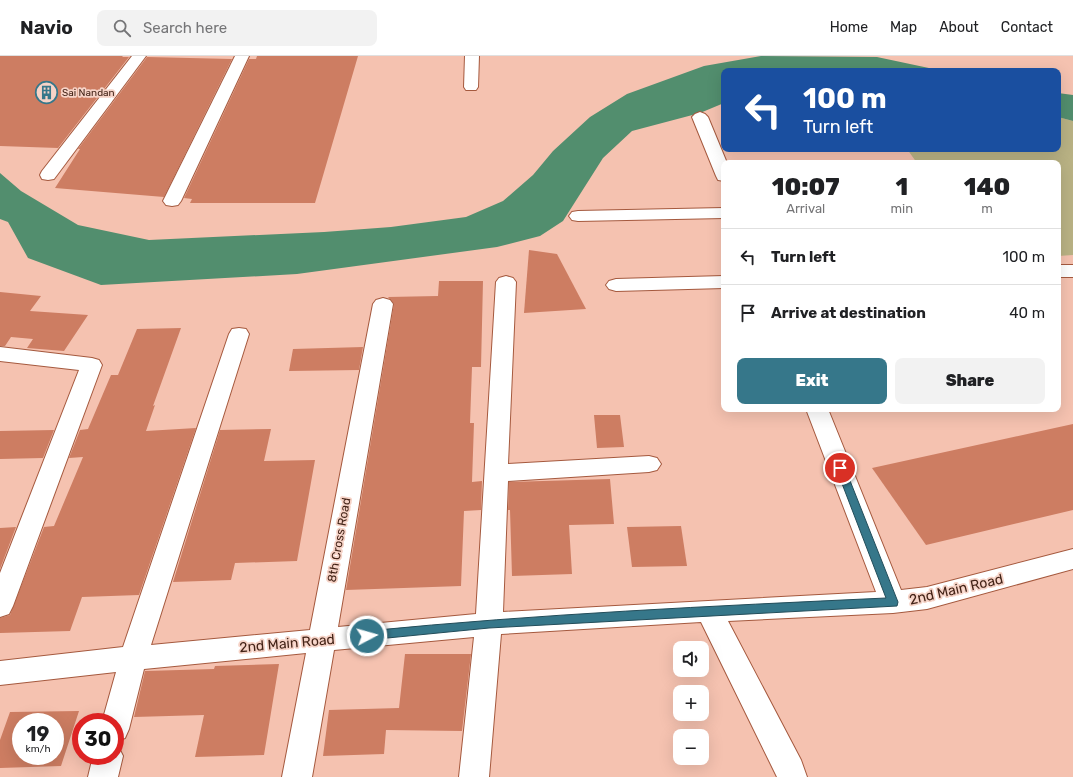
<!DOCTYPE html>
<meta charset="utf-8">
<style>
:root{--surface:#fff;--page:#f2f2f2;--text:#202124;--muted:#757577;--line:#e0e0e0;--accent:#36778a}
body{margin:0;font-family:Rubik,sans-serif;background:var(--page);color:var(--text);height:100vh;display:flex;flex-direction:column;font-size:15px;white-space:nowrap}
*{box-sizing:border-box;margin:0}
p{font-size:13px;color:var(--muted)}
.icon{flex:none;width:22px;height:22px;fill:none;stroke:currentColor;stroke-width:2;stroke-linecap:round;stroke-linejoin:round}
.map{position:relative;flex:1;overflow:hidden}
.sheet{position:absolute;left:721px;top:104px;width:340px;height:252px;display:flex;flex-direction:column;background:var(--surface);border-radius:8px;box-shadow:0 4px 16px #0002}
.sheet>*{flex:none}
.top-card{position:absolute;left:721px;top:12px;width:340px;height:84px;border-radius:8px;box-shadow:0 4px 16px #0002;background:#1a4fa0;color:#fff;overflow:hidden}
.tools{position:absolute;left:673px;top:585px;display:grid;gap:8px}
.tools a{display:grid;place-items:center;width:36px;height:36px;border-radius:8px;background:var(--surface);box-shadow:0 4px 16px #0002;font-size:20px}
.speed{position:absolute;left:12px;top:657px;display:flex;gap:8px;font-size:20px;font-weight:700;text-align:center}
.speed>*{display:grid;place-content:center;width:52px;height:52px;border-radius:50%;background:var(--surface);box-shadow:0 4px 16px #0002;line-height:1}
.speed small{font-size:10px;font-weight:400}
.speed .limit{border:6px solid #d22;background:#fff;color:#111}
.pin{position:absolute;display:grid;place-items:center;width:34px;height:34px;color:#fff;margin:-17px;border:2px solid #fff;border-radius:50%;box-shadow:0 1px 4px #0007}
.me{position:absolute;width:44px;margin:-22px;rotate:84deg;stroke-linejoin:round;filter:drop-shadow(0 0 3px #0008)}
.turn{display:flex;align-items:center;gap:14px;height:84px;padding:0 16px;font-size:18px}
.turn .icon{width:52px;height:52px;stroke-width:2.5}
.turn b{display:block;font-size:28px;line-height:34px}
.eta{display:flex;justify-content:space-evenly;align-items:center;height:68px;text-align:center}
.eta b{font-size:24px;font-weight:800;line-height:28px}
.cta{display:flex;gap:8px;margin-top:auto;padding:8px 16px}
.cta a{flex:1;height:46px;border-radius:8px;background:var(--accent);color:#fff;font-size:16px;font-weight:800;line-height:46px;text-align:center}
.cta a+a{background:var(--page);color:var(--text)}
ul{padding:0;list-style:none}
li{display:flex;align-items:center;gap:12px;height:56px;padding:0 16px;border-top:1px solid var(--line)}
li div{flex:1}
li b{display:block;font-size:15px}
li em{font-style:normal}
header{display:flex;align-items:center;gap:24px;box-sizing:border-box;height:56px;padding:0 20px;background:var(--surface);border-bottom:1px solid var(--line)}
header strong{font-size:19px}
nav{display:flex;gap:22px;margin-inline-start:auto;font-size:14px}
.search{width:280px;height:36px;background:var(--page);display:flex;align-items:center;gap:10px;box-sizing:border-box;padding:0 14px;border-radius:8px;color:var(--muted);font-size:15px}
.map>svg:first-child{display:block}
.green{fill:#b9b284}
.water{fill:#528e6e}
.building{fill:#cd7d62;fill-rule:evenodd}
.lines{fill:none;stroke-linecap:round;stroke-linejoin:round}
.minor-casing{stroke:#a5593e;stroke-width:2}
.minor{fill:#fff;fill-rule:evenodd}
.route{fill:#36778a;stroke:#234d5a}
.labels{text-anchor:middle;stroke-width:3.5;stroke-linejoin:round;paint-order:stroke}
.far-poi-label{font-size:10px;fill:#432317;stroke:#f6d3c7;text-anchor:start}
.street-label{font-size:12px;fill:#432317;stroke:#f6d3c7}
.near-street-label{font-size:14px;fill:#432317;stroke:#f6d3c7}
</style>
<header>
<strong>Navio</strong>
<div class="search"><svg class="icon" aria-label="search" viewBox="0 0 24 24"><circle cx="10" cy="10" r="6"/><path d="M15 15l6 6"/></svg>Search here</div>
<nav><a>Home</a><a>Map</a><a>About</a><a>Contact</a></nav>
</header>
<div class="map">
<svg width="1073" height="721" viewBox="0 0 1073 721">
<rect width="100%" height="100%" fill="#f5c2b0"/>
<!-- green -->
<path class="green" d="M1058,61L1073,65V199L1058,200V107H917L907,93H1058Z"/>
<!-- water -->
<g class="water">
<path d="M761,0L877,1L943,15H724V47L700,57L632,75L603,102L563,165L540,180L497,191L297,218L101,229L28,202L8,166L0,163V117L21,135L78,169L149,184L324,176L391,171L466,161L503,145L533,119L553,95L590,61L627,38L704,10Z"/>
<path d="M1058,37L1073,39V65L1058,61Z"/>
</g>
<!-- building -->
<g class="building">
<path d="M0,0H123L122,1H129L58,92L0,90Z"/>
<path d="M257,0H358L315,147H190L192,143L184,142L249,3H256Z"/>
<path d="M147,1L232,3L164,141L55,132L80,93H78Z"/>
<path d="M529,194L557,198L586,253L524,257Z"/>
<path d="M439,225H483L481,311H472L470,367H474L472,426L482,425L481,454L464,455L461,530L346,534L394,248L388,241L438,240Z"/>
<path d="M0,236L41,240L30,255L88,259L64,295L27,292L33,283L11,281L5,290H0Z"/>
<path d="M181,272L153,350L155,349L146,375L196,372L139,539L82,541L70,575L0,577V562L10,559L44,471L54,470L83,401L69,402L80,374L88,373L111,319H118L137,273Z"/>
<path d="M363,291L359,314L289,315L293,293Z"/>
<path d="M594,359H620L624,391L597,392Z"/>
<path d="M1073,368V454L926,489L872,412Z"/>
<path d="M271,373L264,405L315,404L297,505L235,507L231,524L173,526L220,374Z"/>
<path d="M54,374L43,402L0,403V375Z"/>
<path d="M610,423L614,468L569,469L572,518L512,520L510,454H508L509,426Z"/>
<path d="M681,470L687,510L632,511L627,471Z"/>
<path d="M16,471L0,513V472Z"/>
<path d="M405,598H471L462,675L386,674L384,698L323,700L329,654L399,652Z"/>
<path d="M279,608L264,699L195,701L204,659L134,661L145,615L214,613L215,610Z"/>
<path d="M79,655L61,710L0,712V684L10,656ZM21,666H55V700H21Z"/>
</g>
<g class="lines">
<defs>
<g id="minor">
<path d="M132,0H146L54,123L48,124L42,123L40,119L42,115Z"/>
<path d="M235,0H249L181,145L178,149L172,150L166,149L163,145Z"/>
<path d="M465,0H479L478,31L476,34H466L464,31Z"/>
<path d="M700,56L705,58L708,61L727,107H724V125L718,124L716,120L692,61L695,58Z"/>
<path d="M724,152V162L578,165L572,164L569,160L572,156L578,155Z"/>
<rect x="1058" y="209" width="15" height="12"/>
<path d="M506,220L513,222L516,226L508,408L649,400L657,402L661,408L657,414L649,416L508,425L503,556L876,536L806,353H828L901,534L927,531L1073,493V513L927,553L893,557L728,565L801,704L807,721H777L701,566L501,578L489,721H459L474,581L334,594L312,721H282L306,597L144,613L129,673L125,682L115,686V666H102L116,616L0,629V605L123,591L229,278L232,273L239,272L246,273L249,278L151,589L310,574L373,248L376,244L383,242L390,244L393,248L338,571L476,558L496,226L499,222Z"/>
<path d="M724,220V232L616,235L609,233L606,229L609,225L616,223Z"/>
<path d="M0,291L92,302L99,304L102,309L13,550L9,558L0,561V517L79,314L0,305Z"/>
<path d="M115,689L118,690L123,700L118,721H88L93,700H115Z"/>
</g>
</defs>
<!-- minor casing -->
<use href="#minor" class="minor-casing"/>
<!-- minor -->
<use href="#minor" class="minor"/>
</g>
<!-- route -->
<path class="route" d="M840,409L845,412L898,546L897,550L489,572L367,584L363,583L361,580L363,576L367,575C539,558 712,550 886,542L836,412Z"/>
<!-- icons -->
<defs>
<symbol id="building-ring" viewBox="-11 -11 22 22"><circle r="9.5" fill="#f6d3c7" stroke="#36778a" stroke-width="1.5"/><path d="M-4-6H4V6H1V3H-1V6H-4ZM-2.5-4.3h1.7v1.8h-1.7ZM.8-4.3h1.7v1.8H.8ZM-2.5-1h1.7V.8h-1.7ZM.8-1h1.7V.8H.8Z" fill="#36778a"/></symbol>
</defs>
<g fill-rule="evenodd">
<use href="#building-ring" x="34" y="24" width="25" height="25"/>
</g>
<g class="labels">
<!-- far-poi labels -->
<g class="far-poi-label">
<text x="62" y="40">Sai Nandan</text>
</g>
<!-- street labels -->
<g class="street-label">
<text transform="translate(339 484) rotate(-80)" y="4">8th Cross Road</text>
</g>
<!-- near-street labels -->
<g class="near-street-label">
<text transform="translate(956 533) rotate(-13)" y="5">2nd Main Road</text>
<text transform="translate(287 587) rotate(-5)" y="5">2nd Main Road</text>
</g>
</g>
</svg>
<div class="tools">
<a><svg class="icon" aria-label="sound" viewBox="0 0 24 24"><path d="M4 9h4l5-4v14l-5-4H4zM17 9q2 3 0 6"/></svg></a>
<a>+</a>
<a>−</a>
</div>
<div class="speed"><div>19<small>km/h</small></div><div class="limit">30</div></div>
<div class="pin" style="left:840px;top:412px;background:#d93025"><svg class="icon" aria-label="arrive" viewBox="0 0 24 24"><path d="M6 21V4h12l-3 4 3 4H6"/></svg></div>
<svg class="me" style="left:367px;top:580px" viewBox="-20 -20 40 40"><circle r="17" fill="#36778a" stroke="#fff" stroke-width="3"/><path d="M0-11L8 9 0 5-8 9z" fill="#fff"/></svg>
<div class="top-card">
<div class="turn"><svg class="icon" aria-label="left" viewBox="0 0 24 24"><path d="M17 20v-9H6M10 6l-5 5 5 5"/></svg><div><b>100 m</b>Turn left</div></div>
</div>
<section class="sheet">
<div class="eta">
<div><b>10:07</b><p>Arrival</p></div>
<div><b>1</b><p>min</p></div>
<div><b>140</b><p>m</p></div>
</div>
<ul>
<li><svg class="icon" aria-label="left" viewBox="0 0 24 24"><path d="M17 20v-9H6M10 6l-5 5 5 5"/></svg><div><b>Turn left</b></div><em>100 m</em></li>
<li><svg class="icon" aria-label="arrive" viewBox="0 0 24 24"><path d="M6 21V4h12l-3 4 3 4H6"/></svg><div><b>Arrive at destination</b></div><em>40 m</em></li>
</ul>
<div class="cta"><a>Exit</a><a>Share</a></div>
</section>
</div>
